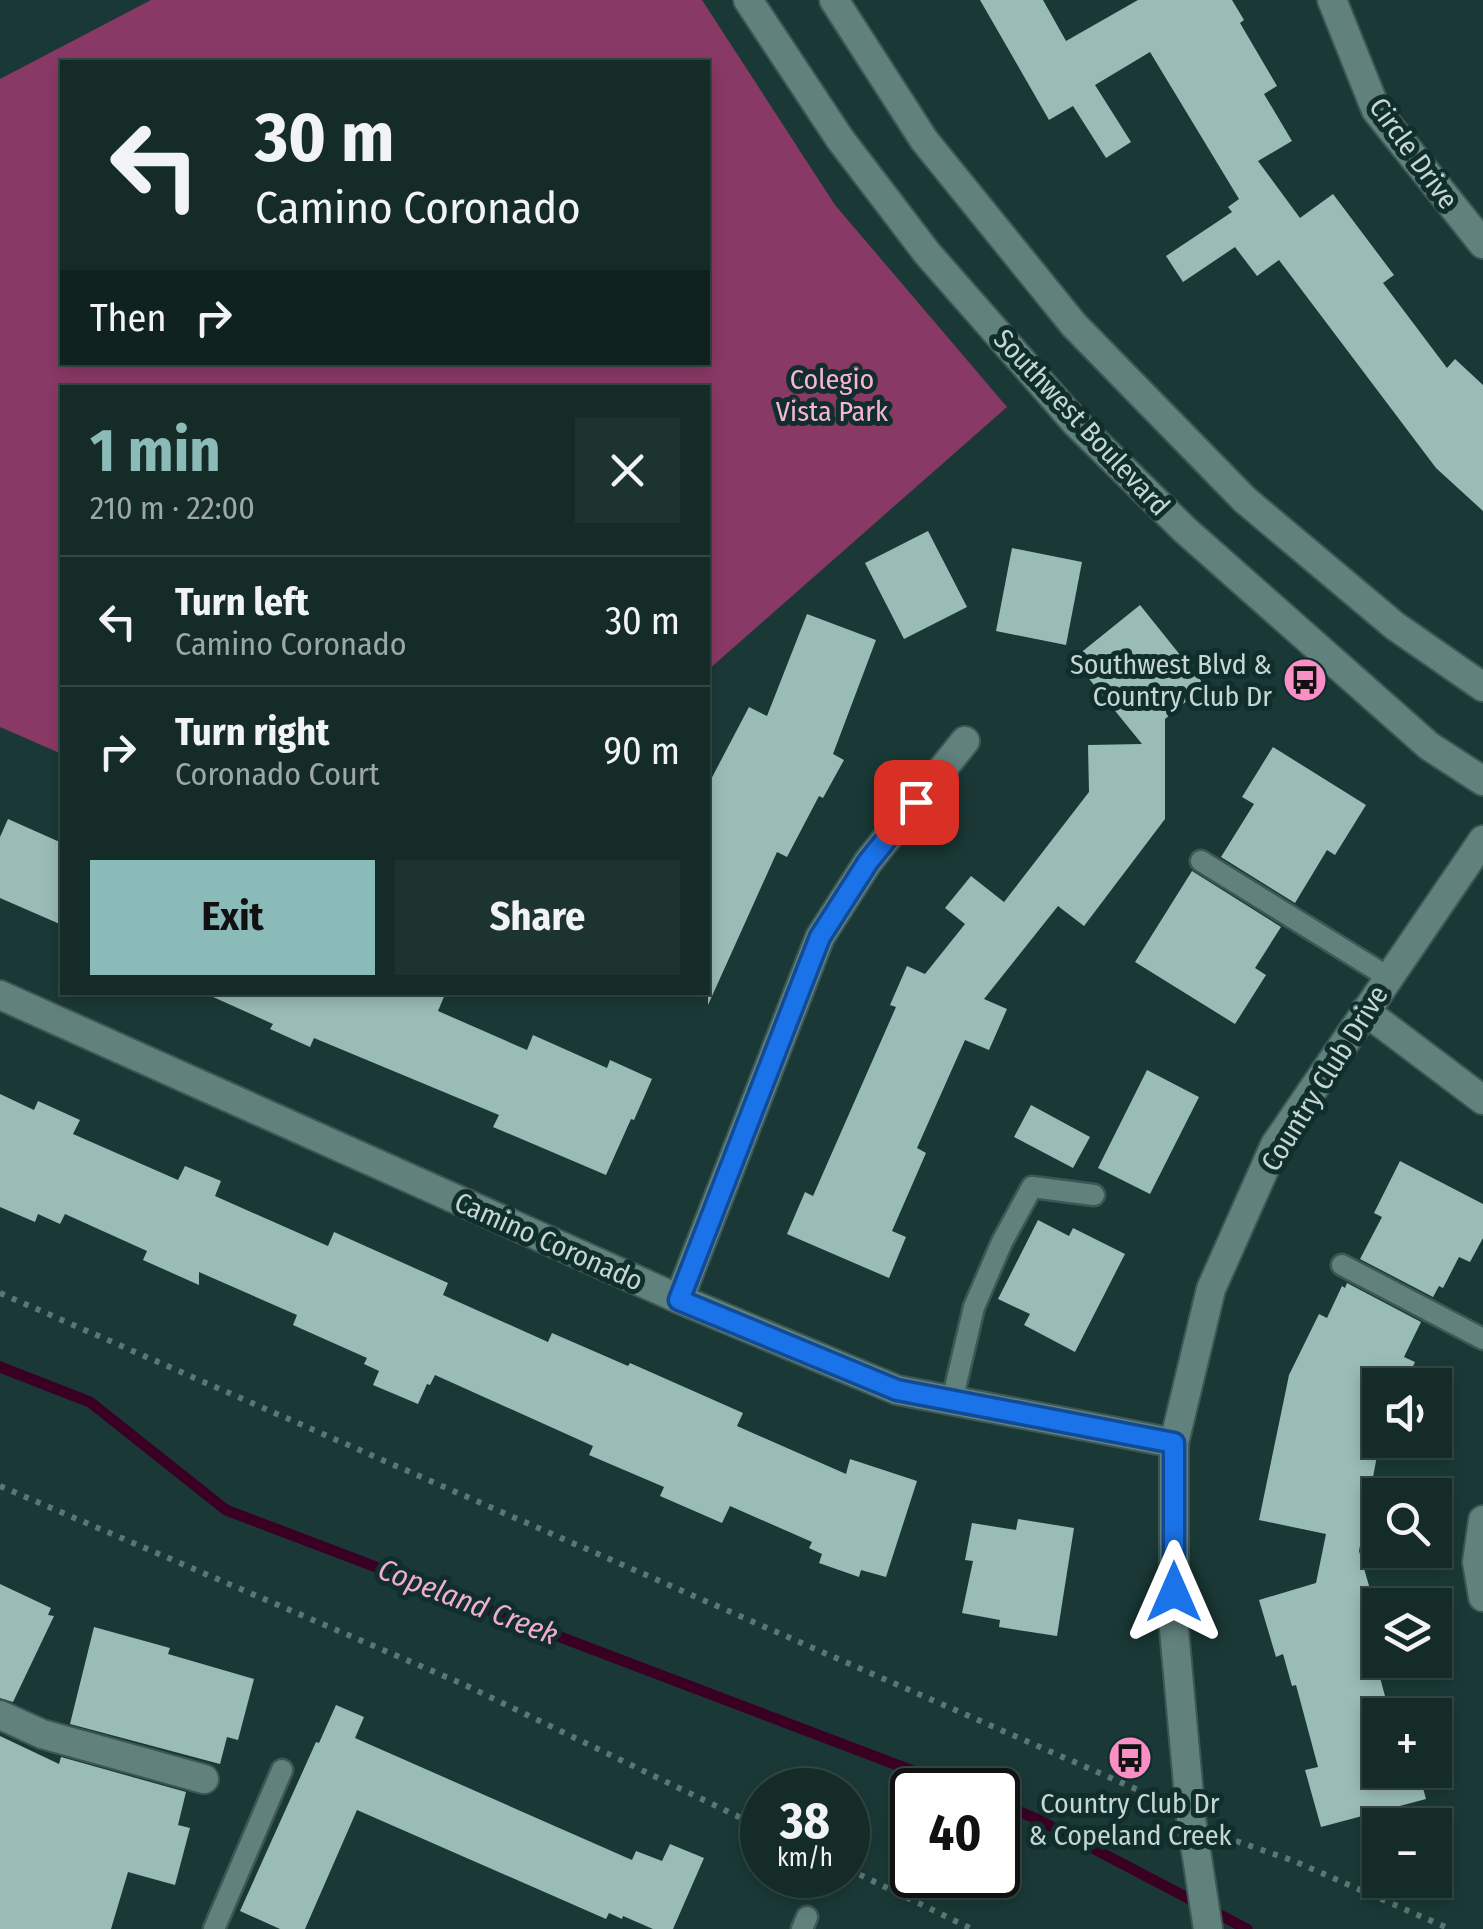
<!DOCTYPE html>
<meta charset="utf-8">
<style>
:root{--surface:#142b28;--page:#1d3330;--text:#f1f3f6;--muted:#9da7a8;--line:#334745;--accent:#8bbbb9}
body{margin:0;font-family:"Fira Sans Condensed",sans-serif;background:var(--page);color:var(--text);height:100vh;display:flex;flex-direction:column;font-size:38px;white-space:nowrap}
*{box-sizing:border-box;margin:0}
p{font-size:32px;color:var(--muted)}
.icon{flex:none;width:55px;height:55px;fill:none;stroke:currentColor;stroke-width:2;stroke-linecap:round;stroke-linejoin:round}
.map{position:relative;flex:1;overflow:hidden}
.sheet{position:absolute;left:60px;top:385px;width:650px;height:610px;display:flex;flex-direction:column;background:var(--surface);border-radius:0px;box-shadow:0 5px 15px #0003,0 0 0 2px var(--line)}
.sheet>*{flex:none}
.banner{position:absolute;left:60px;top:60px;width:650px;height:305px;border-radius:0px;box-shadow:0 5px 15px #0003,0 0 0 2px var(--line);background:#142b28;color:var(--text);overflow:hidden}
.fabs{position:absolute;left:1362px;top:1368px;display:grid;gap:20px}
.fabs a{display:grid;place-items:center;width:90px;height:90px;border-radius:0px;background:var(--surface);box-shadow:0 5px 15px #0003,0 0 0 2px var(--line);font-size:50px}
.speed{position:absolute;left:740px;top:1768px;display:flex;gap:20px;font-size:50px;font-weight:700;text-align:center}
.speed>*{display:grid;place-content:center;width:130px;height:130px;border-radius:50%;background:var(--surface);box-shadow:0 5px 15px #0003,0 0 0 2px var(--line);line-height:1}
.speed small{font-size:25px;font-weight:400}
.speed .limit{border:5px solid #111;border-radius:15px;background:#fff;color:#111}
.pin{position:absolute;display:grid;place-items:center;width:85px;height:85px;color:#fff;margin:-42px;border-radius:20px;box-shadow:0 5px 15px #0006}
.me{position:absolute;width:110px;margin:-55px;rotate:0deg;stroke-linejoin:round;filter:drop-shadow(0 0 8px #0008)}
.turn{display:flex;align-items:center;gap:35px;height:210px;padding:0 30px;font-size:45px}
.turn .icon{width:130px;height:130px;stroke-width:2.5}
.turn b{display:block;font-size:70px;line-height:85px}
.then{display:flex;align-items:center;height:95px;padding:0 30px;background:#0003;gap:20px;font-size:38px}
.round{display:grid;place-items:center;flex:none;width:105px;height:105px;border-radius:0px;background:var(--page)}
.overview{display:flex;align-items:center;justify-content:space-between;height:170px;padding:0 30px}
h1{font-size:60px;font-weight:700;line-height:75px;color:var(--accent)}
.primary-button{display:flex;gap:20px;margin-top:auto;padding:20px 30px}
.primary-button a{flex:1;height:115px;border-radius:0px;background:var(--accent);color:#111;font-size:40px;font-weight:700;line-height:115px;text-align:center}
.primary-button a+a{background:var(--page);color:var(--text)}
ul{padding:0;list-style:none}
li{display:flex;align-items:center;gap:30px;height:130px;padding:0 30px;border-top:2px solid var(--line)}
li div{flex:1}
li b{display:block;font-size:38px}
li em{font-style:normal}
.map>svg:first-child{display:block}
.green{fill:#893965;fill-rule:evenodd}
.lines{fill:none;stroke-linecap:round;stroke-linejoin:round}
.stream{stroke:#3a0024;stroke-width:11}
.building{fill:#9abcb7}
.service-casing{stroke:#3c5754;stroke-width:25}
.minor-casing{stroke:#3c5754;stroke-width:32}
.tertiary-casing{stroke:#3c5754;stroke-width:32}
.path{stroke:#5c7673;stroke-width:6;stroke-dasharray:5 8;stroke-linecap:butt}
.service{stroke:#61817d;stroke-width:20}
.minor{stroke:#61817d;stroke-width:28}
.tertiary{stroke:#61817d;stroke-width:28}
.route-casing{stroke:#114b97;stroke-width:25}
.route{stroke:#1a73e8;stroke-width:18}
.labels{text-anchor:middle;stroke-width:10;stroke-linejoin:round;paint-order:stroke}
.street-label{font-size:28px;fill:#c5d6d4;stroke:#102f2c}
.park-label{font-size:28px;fill:#fab3d5;stroke:#102f2c}
.poi-label{font-size:28px;fill:#c5d6d4;stroke:#102f2c;text-anchor:end}
.water-label{font-size:30px;font-style:italic;fill:#f2acce;stroke:#102f2c}
</style>
<div class="map">
<svg width="1483" height="1929" viewBox="0 0 1483 1929">
<rect width="100%" height="100%" fill="#1a3936"/>
<!-- green -->
<path class="green" d="M151,0H702L835,205L1007,407L708,670V388H62V754L0,727V79ZM62,62H708V362H62Z"/>
<g class="lines">
<!-- stream -->
<g class="stream">
<path d="M0,1367L90,1402L226,1510L963,1790"/>
<path d="M998,1803L1037,1819L1247,1929"/>
</g>
</g>
<!-- building -->
<g class="building">
<path d="M980,0H1043L1066,41L1138,0H1232L1244,20L1240,23L1277,86L1264,94L1292,141L1258,161L1300,218L1333,194L1394,275L1383,283L1447,368L1455,359L1483,385V511L1436,468L1279,260L1257,276L1235,247L1183,282L1166,256L1232,212L1228,207L1239,199L1150,52L1095,85L1131,142L1106,158L1073,106L1049,120Z"/>
<path d="M928,531L967,607L904,639L865,563Z"/>
<path d="M1012,548L1082,562L1066,645L996,631Z"/>
<path d="M1140,605L1205,686L1165,719V819L1084,926L1058,906L984,999L1007,1009L989,1050L965,1040L917,1148L926,1153L892,1231L906,1237L889,1278L787,1234L805,1192L813,1196L896,1007L890,1005L907,966L925,974L965,924L945,908L971,876L1004,902L1089,792L1088,745L1142,744L1073,659Z"/>
<path d="M807,614L876,640L833,754L844,760L823,798L819,796L787,857L777,852L708,1005V785L749,707L767,716Z"/>
<path d="M1273,747L1366,805L1335,855L1327,850L1295,903L1221,857L1254,804L1242,797Z"/>
<path d="M8,819L62,843V925L0,898V837Z"/>
<path d="M1192,871L1281,927L1255,968L1266,975L1235,1024L1135,962Z"/>
<path d="M202,992H446L438,1011L527,1050L533,1035L607,1068L610,1060L652,1079L634,1120L631,1119L606,1175L493,1127L499,1115L314,1038L310,1047L270,1029L273,1024Z"/>
<path d="M1147,1070L1199,1097L1150,1194L1098,1168Z"/>
<path d="M0,1094L34,1110L38,1101L80,1120L73,1134L178,1180L185,1166L221,1181L215,1196L328,1246L334,1232L448,1283L443,1295L548,1342L552,1333L628,1366L630,1363L743,1413L737,1426L846,1474L850,1459L917,1481L886,1577L861,1570L859,1577L819,1563L822,1554L809,1548L812,1542L730,1506L722,1523L660,1496L664,1487L589,1455L593,1446L435,1375L430,1385L427,1384L418,1404L373,1385L379,1371L364,1364L367,1358L293,1325L297,1315L199,1272V1285L143,1260L147,1251L65,1214L60,1224L38,1214L35,1222L0,1207Z"/>
<path d="M1031,1105L1090,1137L1073,1168L1014,1137Z"/>
<path d="M1400,1161L1483,1204V1238L1470,1262L1459,1257L1443,1288L1439,1286L1433,1297L1360,1259L1382,1217L1374,1213Z"/>
<path d="M1038,1220L1069,1236L1073,1228L1125,1254L1075,1352L1024,1325L1030,1314L998,1299Z"/>
<path d="M1347,1283L1421,1322L1404,1357L1415,1362L1404,1385H1380V1440L1359,1551L1380,1624V1626L1367,1630L1388,1707L1391,1706L1394,1715H1380V1770H1418L1426,1799L1321,1827L1305,1770L1318,1767L1296,1685L1292,1686L1283,1654L1276,1657L1259,1600L1316,1583L1326,1534L1259,1520L1289,1375L1319,1314L1327,1318L1342,1286L1345,1288Z"/>
<path d="M1018,1519L1074,1528L1057,1636L999,1627L1000,1620L962,1613L973,1561L965,1560L972,1523L1016,1530Z"/>
<path d="M0,1584L51,1608L48,1615L54,1616L13,1702L0,1698Z"/>
<path d="M94,1627L170,1648L168,1654L254,1679L238,1740L227,1737L220,1764L70,1724Z"/>
<path d="M336,1705L364,1717L355,1738L632,1860L636,1851L662,1861L670,1844L704,1858L673,1929H653L623,1916L622,1919L609,1913L606,1919L357,1810L305,1929H280L240,1911L316,1742L319,1743Z"/>
<path d="M0,1736L59,1764L61,1757L186,1792L178,1825L190,1828L175,1885L128,1872L111,1929H0Z"/>
</g>
<g class="lines">
<defs>
<g id="service">
<path d="M1201,861L1388,977"/>
<path d="M1342,1265L1483,1339"/>
<path d="M952,1401L974,1307L1002,1242L1032,1187L1094,1195"/>
<path d="M214,1929L282,1770"/>
<path d="M802,1929L807,1917"/>
</g>
<g id="minor">
<path d="M1332,0L1376,110L1483,244"/>
<path d="M0,995L679,1299L897,1390L1174,1443"/>
<path d="M1365,1011L1483,1100"/>
<path d="M679,1299L820,937L868,862L965,741"/>
<path d="M1483,1520L1477,1562L1483,1597"/>
<path d="M0,1715L42,1734L204,1779"/>
</g>
<g id="tertiary">
<path d="M748,0L840,139L927,253L1076,423L1185,530L1429,746L1483,781"/>
<path d="M834,0L924,140L1074,325L1245,500L1395,626L1483,687"/>
<path d="M1208,1929L1191,1818L1174,1629V1443L1211,1289L1275,1145L1483,840"/>
</g>
</defs>
<!-- service casing -->
<use href="#service" class="service-casing"/>
<!-- minor casing -->
<use href="#minor" class="minor-casing"/>
<!-- tertiary casing -->
<use href="#tertiary" class="tertiary-casing"/>
<!-- path -->
<g class="path">
<path d="M0,1293L1143,1792"/>
<path d="M0,1486L465,1685L762,1828"/>
<path d="M1236,1841L1294,1861L1450,1929"/>
<path d="M848,1869L972,1929"/>
</g>
<!-- service -->
<use href="#service" class="service"/>
<!-- minor -->
<use href="#minor" class="minor"/>
<!-- tertiary -->
<use href="#tertiary" class="tertiary"/>
</g>
<g class="lines">
<defs>
<path id="route" d="M916,802L868,862L820,937L679,1300L897,1390L1174,1443V1592"/>
</defs>
<!-- route casing -->
<use href="#route" class="route-casing"/>
<!-- route -->
<use href="#route" class="route"/>
</g>
<!-- icons -->
<defs>
<symbol id="bus-disc" viewBox="-11 -11 22 22"><circle r="9.5" fill="#fa8fc7" stroke="#102f2c"/><path d="M-5-6H5V4H4V6H2V4H-2V6H-4V4H-5ZM-3.5-4V0h7V-4ZM-3.5 1.2v1.5H-2V1.2ZM2 1.2v1.5H3.5V1.2Z" fill="#111"/></symbol>
</defs>
<g fill-rule="evenodd">
<use href="#bus-disc" x="1280" y="655" width="50" height="50"/>
<use href="#bus-disc" x="1105" y="1733" width="50" height="50"/>
</g>
<g class="labels">
<!-- street labels -->
<g class="street-label">
<text transform="translate(1414 153) rotate(54)" y="10">Circle Drive</text>
<text transform="translate(1082 422) rotate(47)" y="10">Southwest Boulevard</text>
<text transform="translate(1324 1078) rotate(-58)" y="10">Country Club Drive</text>
<text transform="translate(549 1241) rotate(24)" y="10">Camino Coronado</text>
</g>
<!-- park labels -->
<g class="park-label">
<text x="832" y="389">Colegio<tspan x="832" dy="32">Vista Park</tspan></text>
</g>
<!-- poi labels -->
<g class="poi-label">
<text x="1272" y="674">Southwest Blvd &amp;<tspan x="1272" dy="32">Country Club Dr</tspan></text>
<text x="1130" y="1813" text-anchor="middle">Country Club Dr<tspan x="1130" dy="32">&amp; Copeland Creek</tspan></text>
</g>
<!-- water labels -->
<g class="water-label">
<text transform="translate(468 1602) rotate(21)" y="10">Copeland Creek</text>
</g>
</g>
</svg>
<div class="fabs">
<a><svg class="icon" aria-label="sound" viewBox="0 0 24 24"><path d="M4 9h4l5-4v14l-5-4H4zM17 9q2 3 0 6"/></svg></a>
<a><svg class="icon" aria-label="search" viewBox="0 0 24 24"><circle cx="10" cy="10" r="6"/><path d="M15 15l6 6"/></svg></a>
<a><svg class="icon" aria-label="layers" viewBox="0 0 24 24"><path d="M12 4l9 5-9 5-9-5zM3 14l9 5 9-5"/></svg></a>
<a>+</a>
<a>−</a>
</div>
<div class="speed"><div>38<small>km/h</small></div><div class="limit">40</div></div>
<div class="pin" style="left:916px;top:802px;background:#d93025"><svg class="icon" aria-label="arrive" viewBox="0 0 24 24"><path d="M6 21V4h12l-3 4 3 4H6"/></svg></div>
<svg class="me" style="left:1174px;top:1592px" viewBox="-20 -20 40 40"><path d="M0-17L14 15 0 8-14 15z" fill="#1a73e8" stroke="#fff" stroke-width="4"/></svg>
<div class="banner">
<div class="turn"><svg class="icon" aria-label="left" viewBox="0 0 24 24"><path d="M17 20v-9H6M10 6l-5 5 5 5"/></svg><div><b>30 m</b>Camino Coronado</div></div>
<div class="then">Then<svg class="icon" aria-label="right" viewBox="0 0 24 24"><path d="M7 20v-9h11M14 6l5 5-5 5"/></svg></div>
</div>
<section class="sheet">
<div class="overview"><div><h1>1 min</h1><p>210 m · 22:00</p></div><a class="round"><svg class="icon" aria-label="close" viewBox="0 0 24 24"><path d="M6 6l12 12M18 6L6 18"/></svg></a></div>
<ul>
<li><svg class="icon" aria-label="left" viewBox="0 0 24 24"><path d="M17 20v-9H6M10 6l-5 5 5 5"/></svg><div><b>Turn left</b><p>Camino Coronado</p></div><em>30 m</em></li>
<li><svg class="icon" aria-label="right" viewBox="0 0 24 24"><path d="M7 20v-9h11M14 6l5 5-5 5"/></svg><div><b>Turn right</b><p>Coronado Court</p></div><em>90 m</em></li>
</ul>
<div class="primary-button"><a>Exit</a><a>Share</a></div>
</section>
</div>
